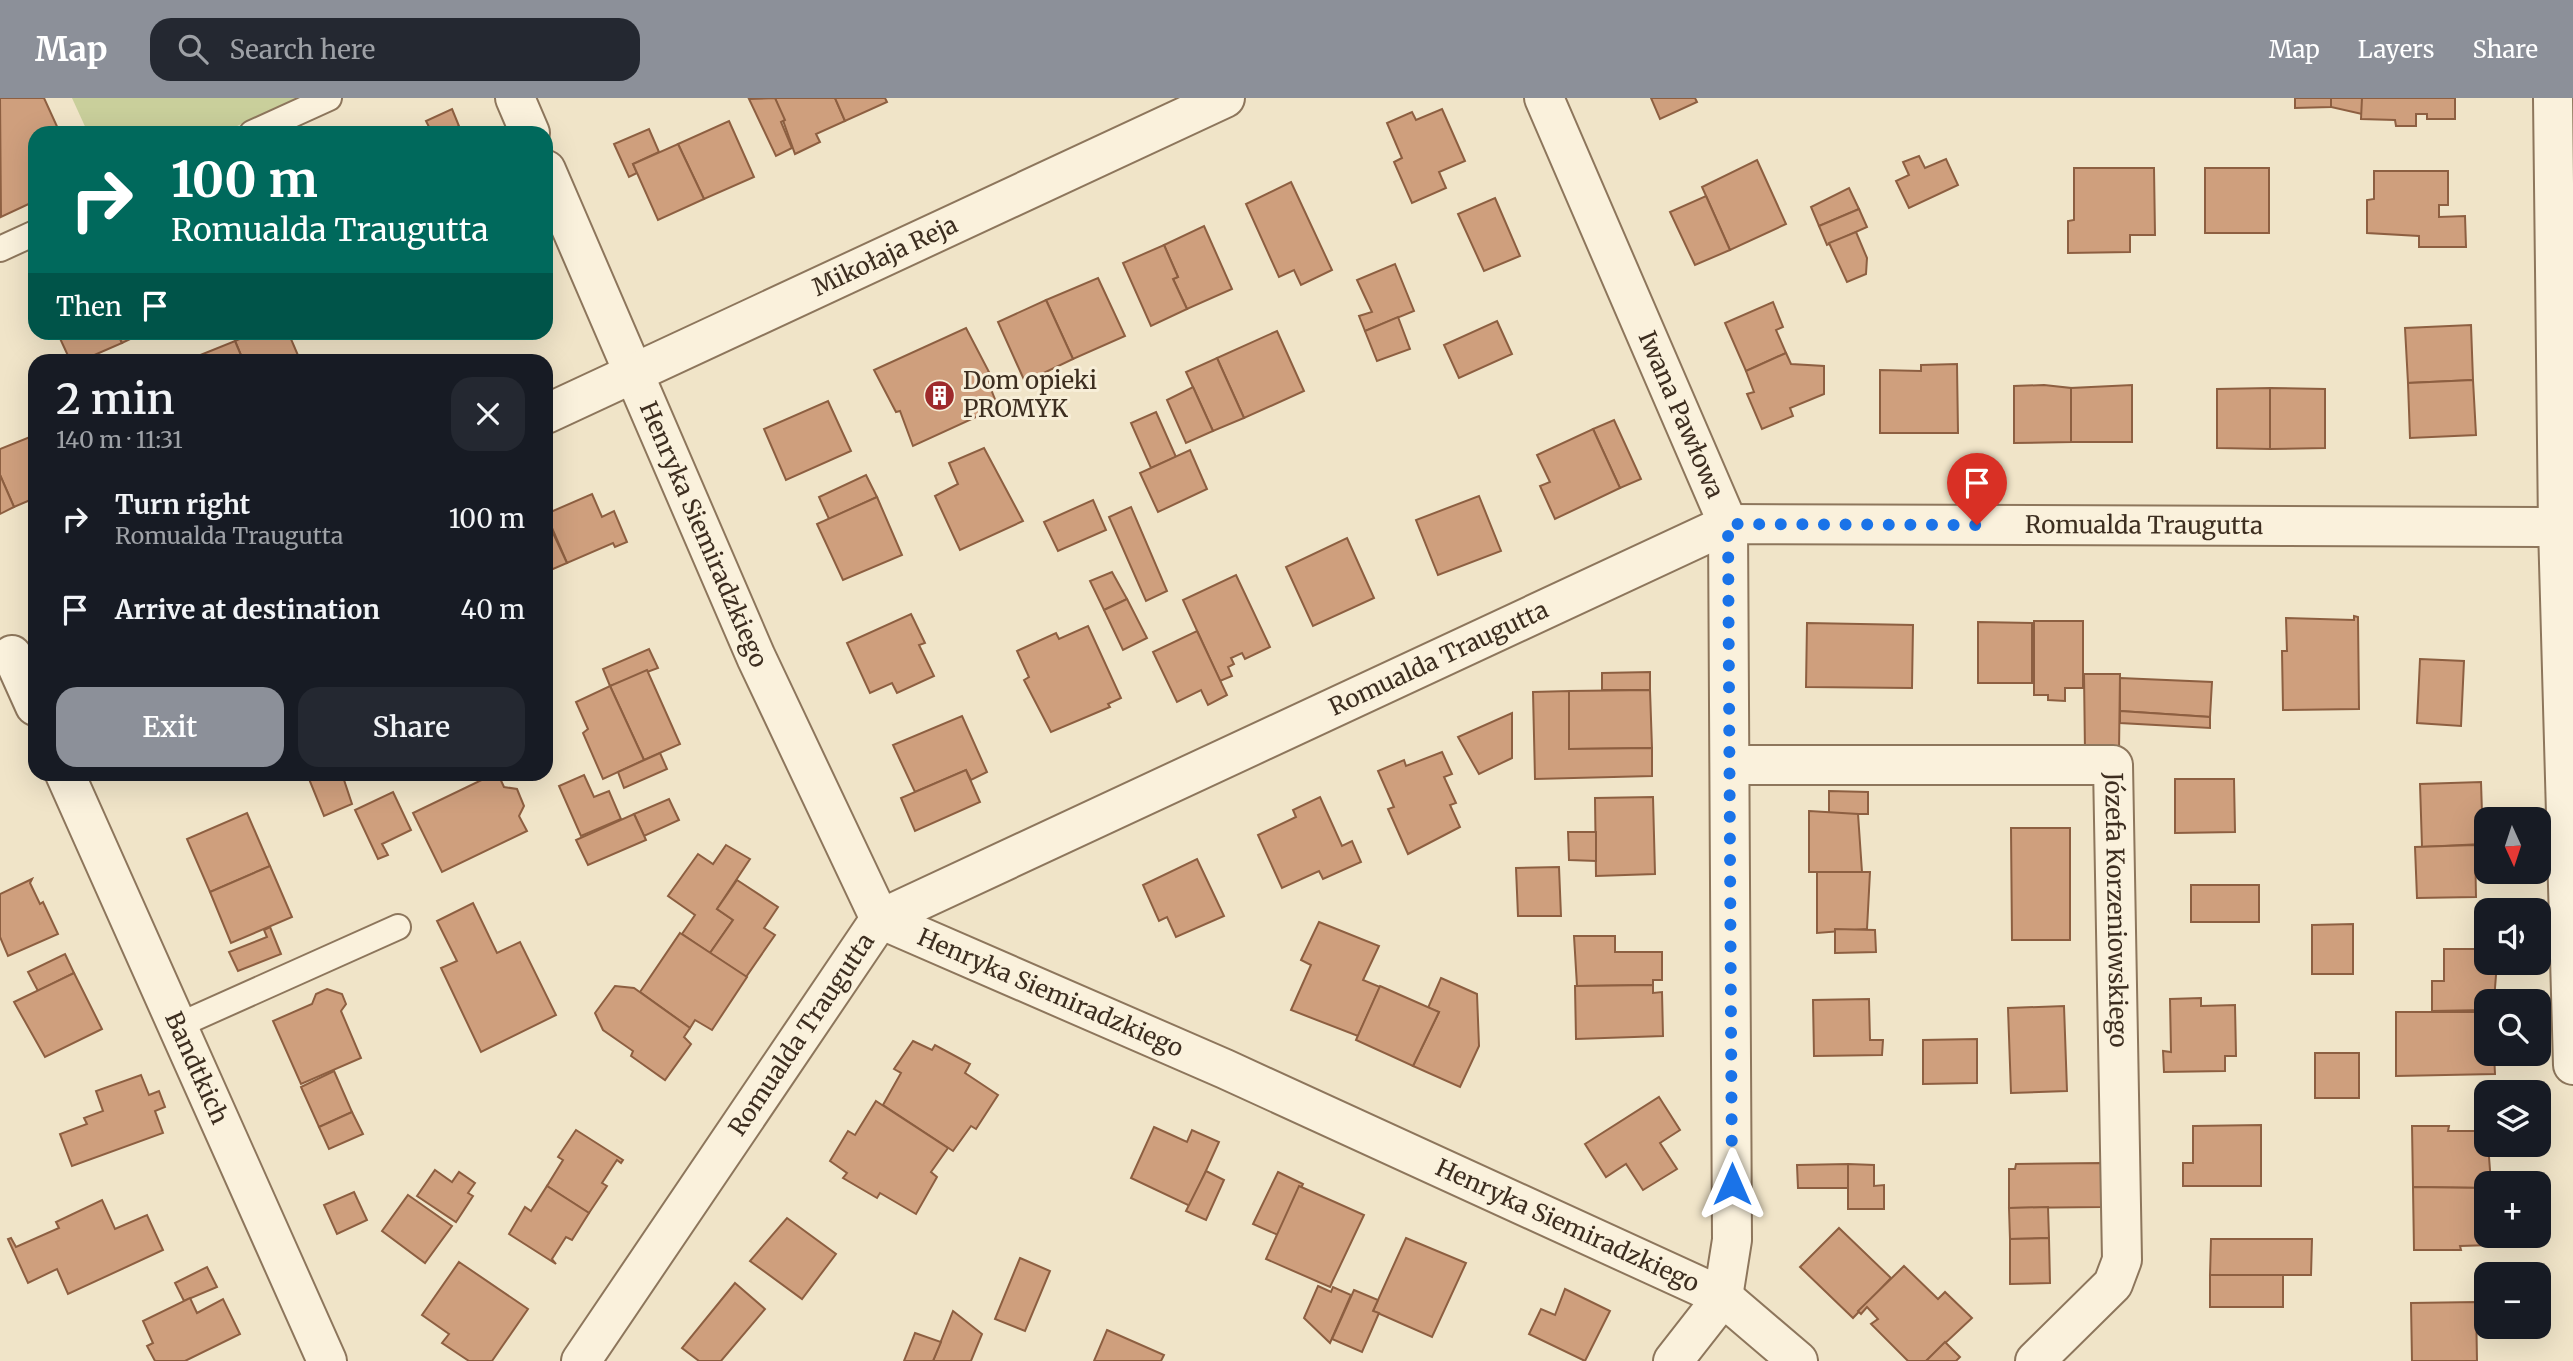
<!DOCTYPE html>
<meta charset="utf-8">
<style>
:root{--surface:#171b24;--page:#242831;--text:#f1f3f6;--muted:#9ea1a6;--accent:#8c9099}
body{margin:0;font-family:Merriweather,serif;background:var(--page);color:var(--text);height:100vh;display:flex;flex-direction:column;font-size:26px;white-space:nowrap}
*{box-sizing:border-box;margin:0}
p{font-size:23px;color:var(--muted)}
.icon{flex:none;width:38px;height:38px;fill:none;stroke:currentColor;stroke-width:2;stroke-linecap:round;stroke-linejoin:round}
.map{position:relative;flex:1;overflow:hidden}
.drawer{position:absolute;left:28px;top:256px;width:525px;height:427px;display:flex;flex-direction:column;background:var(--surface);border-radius:21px;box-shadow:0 7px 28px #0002}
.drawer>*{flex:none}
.hud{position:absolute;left:28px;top:28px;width:525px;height:214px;border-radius:21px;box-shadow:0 7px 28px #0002;background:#00695c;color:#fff;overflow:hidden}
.needle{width:46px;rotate:177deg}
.buttons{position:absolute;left:2474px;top:709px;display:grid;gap:14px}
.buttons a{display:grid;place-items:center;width:77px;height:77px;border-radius:14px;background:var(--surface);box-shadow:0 7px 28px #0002;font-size:35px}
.pin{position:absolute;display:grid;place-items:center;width:60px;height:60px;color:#fff;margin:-72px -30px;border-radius:50% 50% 50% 0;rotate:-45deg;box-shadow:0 0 7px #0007}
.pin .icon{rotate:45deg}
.me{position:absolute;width:77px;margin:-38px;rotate:0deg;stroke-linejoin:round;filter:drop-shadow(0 0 5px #0008)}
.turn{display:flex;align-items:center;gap:24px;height:147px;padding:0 28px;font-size:32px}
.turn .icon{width:91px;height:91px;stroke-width:2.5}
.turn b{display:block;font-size:49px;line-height:60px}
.then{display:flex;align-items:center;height:66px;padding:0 28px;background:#0003;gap:14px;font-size:26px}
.round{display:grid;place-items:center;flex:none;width:74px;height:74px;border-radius:21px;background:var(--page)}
.head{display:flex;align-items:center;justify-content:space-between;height:119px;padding:0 28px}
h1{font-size:42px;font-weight:600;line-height:52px}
.action{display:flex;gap:14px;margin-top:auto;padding:14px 28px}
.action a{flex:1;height:80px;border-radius:21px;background:var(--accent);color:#fff;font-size:28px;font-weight:600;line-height:80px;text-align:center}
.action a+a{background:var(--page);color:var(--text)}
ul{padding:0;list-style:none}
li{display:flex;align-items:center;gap:21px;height:91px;padding:0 28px}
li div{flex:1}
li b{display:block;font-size:26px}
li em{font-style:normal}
header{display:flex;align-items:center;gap:42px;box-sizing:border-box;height:98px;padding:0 35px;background:var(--accent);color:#fff}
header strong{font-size:33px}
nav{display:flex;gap:38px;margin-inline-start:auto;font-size:24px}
.search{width:490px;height:63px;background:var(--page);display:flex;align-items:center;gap:18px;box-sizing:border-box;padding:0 24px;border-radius:21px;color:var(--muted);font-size:26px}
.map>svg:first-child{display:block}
.green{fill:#c9cf9b}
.building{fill:#cf9f7d;stroke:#8d5f41;stroke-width:2}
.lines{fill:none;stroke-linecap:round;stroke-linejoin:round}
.service-casing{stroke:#8d765c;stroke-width:28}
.minor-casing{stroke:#8d765c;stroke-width:42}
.service{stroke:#faf1dc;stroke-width:24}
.minor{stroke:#faf1dc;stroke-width:38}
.route{stroke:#1a73e8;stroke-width:12;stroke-dasharray:0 21.6}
.labels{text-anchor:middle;stroke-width:6;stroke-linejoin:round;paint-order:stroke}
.street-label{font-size:24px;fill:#3d2e20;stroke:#f7eed8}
.poi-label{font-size:24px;fill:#3d2e20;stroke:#f7eed8;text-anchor:start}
</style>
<header>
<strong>Map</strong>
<div class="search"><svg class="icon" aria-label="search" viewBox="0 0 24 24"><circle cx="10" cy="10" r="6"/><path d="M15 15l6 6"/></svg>Search here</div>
<nav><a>Map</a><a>Layers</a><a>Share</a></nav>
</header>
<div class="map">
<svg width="2573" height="1263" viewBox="0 0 2573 1263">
<rect width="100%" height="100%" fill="#f0e4c8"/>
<!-- green -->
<path class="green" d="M72,0H298L222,35H88Z"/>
<!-- building -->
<g class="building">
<path d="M0,0H44L60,35H35V103L1,119Z"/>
<path d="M775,0H835L845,23L816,36L820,44L795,56Z"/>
<path d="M775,0L785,22L781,24L792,50L776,58L749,1Z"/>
<path d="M835,0H885L887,4L845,23Z"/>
<path d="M1651,0H1695L1697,4L1660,21Z"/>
<path d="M2295,0H2331V9L2295,10Z"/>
<path d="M2331,0H2362V16L2331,9Z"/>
<path d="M2362,0H2455V21H2427V16H2416V28H2396L2395,22L2361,21Z"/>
<path d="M452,11L459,28L446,35H432L426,23Z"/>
<path d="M1442,11L1465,63L1439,74L1446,90L1412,105L1394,64L1402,60L1387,25L1412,14L1416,22Z"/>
<path d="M729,23L754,79L704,101L678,46Z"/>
<path d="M649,31L659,54L633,66L637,75L629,79L614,46Z"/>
<path d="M678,46L704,101L658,122L633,66Z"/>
<path d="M1919,58L1925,70L1946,61L1958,87L1909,110L1896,83L1909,77L1903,64Z"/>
<path d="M1757,62L1786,126L1730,152L1702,89Z"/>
<path d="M2074,70H2154L2155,137H2130V154L2068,155V123L2074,122Z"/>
<rect x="2205" y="70" width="64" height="65"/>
<path d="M2374,73H2448V107H2439V119L2465,118L2466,149H2419V138L2367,135V102L2374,101Z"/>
<path d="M1291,84L1332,172L1301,187L1294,172L1279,179L1246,106Z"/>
<path d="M1849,90L1859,111L1819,128L1811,109Z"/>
<path d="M1706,98L1730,152L1695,167L1670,114Z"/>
<path d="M1495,100L1520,158L1484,173L1458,116Z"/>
<path d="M1859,111L1867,129L1827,147L1819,128Z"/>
<path d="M1204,128L1232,191L1187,211L1173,181L1178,179L1164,147Z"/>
<path d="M1856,134L1867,160L1866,176L1847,184L1829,145Z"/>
<path d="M1164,147L1178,179L1173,181L1187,211L1151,228L1123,165Z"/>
<path d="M1395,166L1414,213L1365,233L1359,218L1372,214L1357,182Z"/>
<path d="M1098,180L1125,238L1073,261L1046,202Z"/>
<path d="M1046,202L1073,261L1025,284L998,224Z"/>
<path d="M1773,204L1783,229L1776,232L1786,255L1746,273L1725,225Z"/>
<path d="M1398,219L1410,251L1377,263L1365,233Z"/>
<path d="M1497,223L1512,256L1459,280L1444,247Z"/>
<path d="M2471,227L2473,282L2408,285L2405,230Z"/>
<path d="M966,230L989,274L985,276L998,309L913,348L900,313L896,314L874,272Z"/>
<path d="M1277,233L1304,293L1244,320L1217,260Z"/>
<path d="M57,234H117L122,245L83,262H70Z"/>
<path d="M117,234H145L122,245Z"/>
<path d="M255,234H288L300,262H243L235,243Z"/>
<path d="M235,243L243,262H188Z"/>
<path d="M1786,255L1791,266L1824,268V296L1790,310L1793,318L1762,331L1747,296L1754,294L1746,273Z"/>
<path d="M1217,260L1244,320L1213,333L1186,274Z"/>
<path d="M1957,266L1958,335H1880V272L1921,273V267Z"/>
<path d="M2473,282L2476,337L2410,340L2408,285Z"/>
<path d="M2044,287L2071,290V344L2014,345V288Z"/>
<path d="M2132,287V344H2071V290Z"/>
<path d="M1193,289L1213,333L1186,345L1167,302Z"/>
<path d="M2270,290V351L2217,350V291Z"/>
<path d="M2270,290L2325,291V350L2270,351Z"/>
<path d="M828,303L851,353L786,382L764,331Z"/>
<path d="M1156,314L1176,359L1151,370L1131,325Z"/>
<path d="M1614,322L1641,381L1620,390L1593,331Z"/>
<path d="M1593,331L1620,390L1555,421L1540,388L1550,384L1537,357Z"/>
<path d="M35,337V400L14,409L0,377V351Z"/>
<path d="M984,350L1023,423L960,452L935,398L958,386L949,365Z"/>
<path d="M1190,352L1207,391L1158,414L1140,375Z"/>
<path d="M0,377L14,409L0,416Z"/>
<path d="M866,377L877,399L829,421L819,399Z"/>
<path d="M592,396L602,419L614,413L627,444L615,449L613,445L567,465L546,416Z"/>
<path d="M1479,398L1501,453L1438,477L1416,422Z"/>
<path d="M877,399L902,457L843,482L817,426Z"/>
<path d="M1093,402L1106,432L1058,453L1044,424Z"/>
<path d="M1131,409L1167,493L1146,503L1109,419Z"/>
<path d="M546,420L567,465L546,474Z"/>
<path d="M1347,440L1374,500L1313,528L1286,469Z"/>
<path d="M1112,474L1127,501L1104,512L1090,483Z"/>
<path d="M1236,477L1270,549L1245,561L1242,555L1231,560L1234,566L1228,569L1232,578L1220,583L1183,502Z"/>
<path d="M1127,501L1147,540L1123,552L1104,512Z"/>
<path d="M911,516L925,545L919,547L934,578L897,595L892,585L870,595L847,545Z"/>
<path d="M2354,518L2358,519L2359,611L2283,612L2282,553H2287L2286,520L2354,522Z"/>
<path d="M2034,523H2083V590H2065V603L2048,602V597H2034Z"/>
<path d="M1978,524L2032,525V585H1978Z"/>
<path d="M1807,525L1913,527L1912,590L1806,589Z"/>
<path d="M1088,528L1121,600L1108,606L1110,609L1051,634L1024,582L1029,579L1017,553L1056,535L1059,541Z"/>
<path d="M1197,533L1227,597L1208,607L1201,592L1177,604L1153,554Z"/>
<path d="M649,551L658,570L610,588L603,571Z"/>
<path d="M2420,561L2464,563L2461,628L2417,625Z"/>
<path d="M647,572L680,646L644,662L610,588Z"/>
<path d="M1650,574V592H1602V575Z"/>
<path d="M2084,576H2120L2119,654H2085Z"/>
<path d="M2120,580L2212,584L2210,619L2120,613Z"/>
<path d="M610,588L644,662L603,681L583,635L588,631L576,604Z"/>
<path d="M1650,592L1652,650L1569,651V593Z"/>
<path d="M1569,593V651L1652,650V678L1535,681L1533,594Z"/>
<path d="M2120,613L2210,619V630L2120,625Z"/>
<path d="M1512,615V660L1479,676L1458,639Z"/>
<path d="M962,618L987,674L971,682L966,672L915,694L893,647Z"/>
<path d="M1442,654L1452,676L1444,679L1456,705L1450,707L1460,729L1408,756L1388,711L1394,709L1378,673L1404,662L1406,668Z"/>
<path d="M660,655L667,671L624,690L618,674Z"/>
<path d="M966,672L980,704L915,733L901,700Z"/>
<path d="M307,676H342L352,706L324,718Z"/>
<path d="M494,676H498L504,689L517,691L524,708L519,718L527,733L442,774L413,715Z"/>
<path d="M584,677L594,699L609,693L621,721L581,738L559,688Z"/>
<path d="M2175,681H2234L2235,734L2175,735Z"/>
<path d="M2481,684L2483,746L2422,749L2420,686Z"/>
<path d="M1829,693L1868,694V716H1829Z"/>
<path d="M393,694L411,732L382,746L388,757L378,761L355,712Z"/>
<path d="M1320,699L1342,748L1352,743L1361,764L1323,781L1319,773L1282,790L1258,737L1296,719L1293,712Z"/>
<path d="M1653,699L1655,776L1596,778L1595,700Z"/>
<path d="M669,701L679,722L644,738L634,716Z"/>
<path d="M1809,713L1858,716L1862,774H1809Z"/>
<path d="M247,715L270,768L210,794L187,741Z"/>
<path d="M634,716L646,742L588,767L576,742Z"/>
<path d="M2011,730H2070V842H2012Z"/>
<path d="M1568,734H1596V763L1569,762Z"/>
<path d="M726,747L750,761L717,811L733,822L710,855L682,836L695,817L668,798L698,756L713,766Z"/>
<path d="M2475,747L2476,799L2417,800L2415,749Z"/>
<path d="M1197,761L1224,818L1176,839L1167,819L1159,823L1143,787Z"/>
<path d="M270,768L292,819L231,845L210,794Z"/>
<path d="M1559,769L1561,818H1518L1516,770Z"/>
<path d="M1817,774H1870L1867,831L1817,835Z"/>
<path d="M32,781L30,785L40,806L43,804L58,836L8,858L0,839V796Z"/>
<path d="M737,782L778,809L764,830L775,837L746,879L710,855L733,822L717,811Z"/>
<rect x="2191" y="787" width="68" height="37"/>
<path d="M473,805L497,855L520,844L556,917L481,954L441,870L457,863L437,823Z"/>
<path d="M1319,824L1379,848L1363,882L1380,889L1358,938L1291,912L1311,867L1301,862Z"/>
<path d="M2353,826V876H2312V827Z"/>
<path d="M270,829L281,856L238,873L229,854L267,839L264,832Z"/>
<path d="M1835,831L1875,832L1876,854L1835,855Z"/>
<path d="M680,835L747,879L712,932L695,922L690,930L640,894Z"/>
<path d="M1574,838H1615V854H1662V882H1653V887L1577,888Z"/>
<path d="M2444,851H2487V864H2497L2494,903H2487V912L2432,913V883H2444Z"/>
<path d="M65,856L74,875L38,893L28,874Z"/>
<path d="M74,875L102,931L45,959L14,904Z"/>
<path d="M1441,880L1477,896L1479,948L1460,989L1413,968L1439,914L1428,910Z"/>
<path d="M1653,887V895L1662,894L1663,938L1576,941L1575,888Z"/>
<path d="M615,888L634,890L690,930L684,939L691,946L665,982L631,958L633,953L603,932L595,915Z"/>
<path d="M1380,888L1439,914L1413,968L1356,942Z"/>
<path d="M327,891L342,896L346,906L341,913L361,960L301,986L273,923L312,906L316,896Z"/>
<path d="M2201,900V908L2235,907L2236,958H2225V973L2164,974L2163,953L2171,954L2170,901Z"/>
<path d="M1869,901L1870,942H1883L1882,957L1814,958L1813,902Z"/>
<path d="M2064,908L2067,993L2011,995L2008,910Z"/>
<path d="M2396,914H2483L2487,956H2494L2495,976L2396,978Z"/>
<path d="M1977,941V985L1923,986V942Z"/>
<path d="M913,943L932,952L935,947L970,966L965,975L998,997L976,1031L971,1028L953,1053L883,1007L901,975L894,971Z"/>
<rect x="2315" y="955" width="44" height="45"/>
<path d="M334,973L352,1014L319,1029L301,989Z"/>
<path d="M141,977L149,997L159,993L165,1009L155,1013L163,1035L72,1068L60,1036L87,1026L84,1020L103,1013L96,993Z"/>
<path d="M1659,999L1680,1032L1660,1045L1677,1071L1643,1092L1626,1066L1606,1079L1585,1046Z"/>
<path d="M876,1003L948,1050L931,1074L937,1079L916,1116L880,1095L877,1100L843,1080L847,1075L830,1063L848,1033L855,1037Z"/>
<path d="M352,1014L363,1036L329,1051L319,1029Z"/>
<path d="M2261,1027V1088H2183V1065H2193V1028Z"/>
<path d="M2412,1028H2449L2448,1033H2487L2491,1085H2487V1090L2413,1089Z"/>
<path d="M1154,1029L1187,1044L1192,1032L1219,1044L1190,1108L1131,1080Z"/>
<path d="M576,1032L623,1062L621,1065L617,1062L602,1085L607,1088L589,1115L547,1088L563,1062L558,1059Z"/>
<path d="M2101,1065V1109L2009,1110V1071H2015L2016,1066Z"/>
<path d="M1848,1066V1090H1798L1797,1067Z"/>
<path d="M1848,1066L1874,1067V1088L1884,1087V1111H1848Z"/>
<path d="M435,1072L452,1084L459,1074L475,1085L468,1095L473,1098L456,1124L417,1098Z"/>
<path d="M1206,1073L1224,1082L1206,1122L1186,1113Z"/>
<path d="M1278,1074L1303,1086L1278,1137L1253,1126Z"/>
<path d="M547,1088L589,1115L572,1142L566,1139L552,1161L556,1166L509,1136L525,1109L531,1113Z"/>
<path d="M1299,1088L1364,1117L1330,1189L1266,1161Z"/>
<path d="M2413,1089L2487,1090V1138H2492V1147L2460,1148L2461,1152H2414Z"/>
<path d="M354,1094L367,1122L337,1136L324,1107Z"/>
<path d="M408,1097L452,1128L425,1165L382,1133Z"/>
<path d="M102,1102L115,1131L147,1117L163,1152L68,1196L57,1171L28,1185L8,1141L11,1140L16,1149L59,1130L56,1124Z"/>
<path d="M2048,1109L2049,1140L2010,1141L2009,1110Z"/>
<path d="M787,1120L836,1156L802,1201L750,1163Z"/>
<path d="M1839,1130L1891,1180L1853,1220L1800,1169Z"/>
<path d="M1406,1140L1466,1165L1432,1239L1373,1213Z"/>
<path d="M2049,1140L2050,1185L2010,1186V1141Z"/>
<path d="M2211,1141H2312L2311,1177H2210Z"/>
<path d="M1020,1160L1050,1173L1025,1233L995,1221Z"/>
<path d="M459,1164L528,1211L492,1263H469L442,1245L449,1236L422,1217Z"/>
<path d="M1904,1168L1938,1201L1945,1194L1972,1220L1926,1263H1908L1871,1226L1878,1221L1867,1209L1861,1216L1858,1213Z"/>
<path d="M207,1169L217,1189L184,1203L175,1185Z"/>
<rect x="2210" y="1177" width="73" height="32"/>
<path d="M735,1185L765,1211L721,1263H699L682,1250Z"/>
<path d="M1318,1188L1331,1194L1333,1189L1351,1197L1330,1245L1304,1220Z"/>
<path d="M1565,1191L1610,1213L1585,1263L1529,1236L1541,1211L1555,1217Z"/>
<path d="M1354,1192L1378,1202L1373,1213L1379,1215L1362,1254L1332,1241Z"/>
<path d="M190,1200L197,1215L223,1201L240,1236L185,1263H155L147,1248L153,1245L143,1223Z"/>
<path d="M2476,1204L2477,1263H2412L2411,1205Z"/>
<path d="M953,1213L982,1236L971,1263H933Z"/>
<path d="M1107,1232L1164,1257L1161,1263H1094Z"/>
<path d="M915,1235L941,1244L933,1263H904Z"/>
<path d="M1945,1244L1960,1259L1956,1263H1926Z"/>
</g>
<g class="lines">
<defs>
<g id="service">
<path d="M252,35L329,0"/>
<path d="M0,151L35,135"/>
<path d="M177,928L398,829"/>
</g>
<g id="minor">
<path d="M515,0L530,35"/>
<path id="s1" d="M1544,0L1728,426L1732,1142L1723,1199L1673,1263"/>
<path d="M2553,0L2558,429L2573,967"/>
<path id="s2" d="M546,72L756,559L880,821L1225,971L1723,1199L1798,1263"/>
<path id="s3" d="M546,316L1225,0"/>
<path d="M12,557L35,608"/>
<path id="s4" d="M1730,667H2113L2122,1162L2113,1186L2035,1263"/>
<path id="s5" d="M65,676L327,1263"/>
<path id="s6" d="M581,1263L880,821L1728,426L2558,429"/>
</g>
</defs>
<!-- service casing -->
<use href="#service" class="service-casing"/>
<!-- minor casing -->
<use href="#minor" class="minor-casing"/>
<!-- service -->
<use href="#service" class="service"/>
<!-- minor -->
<use href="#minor" class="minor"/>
</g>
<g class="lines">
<!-- route -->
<path class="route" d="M1732,1086L1728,426L1977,427"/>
</g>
<!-- icons -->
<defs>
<symbol id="building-disc" viewBox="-11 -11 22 22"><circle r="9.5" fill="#9e2a2b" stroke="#f7eed8"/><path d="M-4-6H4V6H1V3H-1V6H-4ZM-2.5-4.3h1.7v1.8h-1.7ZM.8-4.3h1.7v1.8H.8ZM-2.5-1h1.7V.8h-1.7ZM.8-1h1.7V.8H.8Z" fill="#fff"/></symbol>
</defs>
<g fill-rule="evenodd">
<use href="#building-disc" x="922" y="280" width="35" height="35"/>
</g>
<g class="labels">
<!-- street labels -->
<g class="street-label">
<text dy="8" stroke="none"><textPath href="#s3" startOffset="374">Mikołaja Reja</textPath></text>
<text dy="8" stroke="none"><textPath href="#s1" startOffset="345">Iwana Pawłowa</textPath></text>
<text dy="8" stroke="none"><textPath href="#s6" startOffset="1885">Romualda Traugutta</textPath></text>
<text dy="8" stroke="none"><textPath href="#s2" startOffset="397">Henryka Siemiradzkiego</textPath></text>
<text dy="8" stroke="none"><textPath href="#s6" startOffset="1150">Romualda Traugutta</textPath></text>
<text dy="8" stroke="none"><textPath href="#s4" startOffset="528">Józefa Korzeniowskiego</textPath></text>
<text dy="8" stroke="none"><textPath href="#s2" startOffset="1006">Henryka Siemiradzkiego</textPath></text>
<text dy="8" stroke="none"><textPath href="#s6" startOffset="394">Romualda Traugutta</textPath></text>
<text dy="8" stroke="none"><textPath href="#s5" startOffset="322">Bandtkich</textPath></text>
<text dy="8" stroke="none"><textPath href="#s2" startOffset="1573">Henryka Siemiradzkiego</textPath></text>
</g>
<!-- poi labels -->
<g class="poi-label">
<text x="963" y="291">Dom opieki<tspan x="963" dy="28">PROMYK</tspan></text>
</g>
</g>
</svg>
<div class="buttons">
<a><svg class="needle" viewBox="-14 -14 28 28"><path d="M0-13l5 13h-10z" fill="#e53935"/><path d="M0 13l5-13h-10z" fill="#9ea1a6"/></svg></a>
<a><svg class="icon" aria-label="sound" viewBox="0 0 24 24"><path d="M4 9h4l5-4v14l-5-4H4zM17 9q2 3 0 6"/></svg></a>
<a><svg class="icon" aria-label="search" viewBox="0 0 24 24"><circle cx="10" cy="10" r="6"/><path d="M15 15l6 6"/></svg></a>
<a><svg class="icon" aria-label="layers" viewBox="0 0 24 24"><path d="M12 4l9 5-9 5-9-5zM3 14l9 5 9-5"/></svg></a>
<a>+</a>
<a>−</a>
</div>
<div class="pin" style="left:1977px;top:427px;background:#d93025"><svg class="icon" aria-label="arrive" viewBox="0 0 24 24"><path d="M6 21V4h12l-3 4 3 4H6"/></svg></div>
<svg class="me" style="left:1732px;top:1086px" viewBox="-20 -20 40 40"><path d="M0-17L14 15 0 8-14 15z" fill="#1a73e8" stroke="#fff" stroke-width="4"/></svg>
<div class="hud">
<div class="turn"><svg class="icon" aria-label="right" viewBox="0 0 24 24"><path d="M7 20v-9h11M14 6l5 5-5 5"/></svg><div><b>100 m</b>Romualda Traugutta</div></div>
<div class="then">Then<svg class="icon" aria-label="arrive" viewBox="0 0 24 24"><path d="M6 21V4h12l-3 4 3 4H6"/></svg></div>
</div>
<section class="drawer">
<div class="head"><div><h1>2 min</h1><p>140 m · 11:31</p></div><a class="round"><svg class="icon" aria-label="close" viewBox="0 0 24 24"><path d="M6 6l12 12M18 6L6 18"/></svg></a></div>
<ul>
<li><svg class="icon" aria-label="right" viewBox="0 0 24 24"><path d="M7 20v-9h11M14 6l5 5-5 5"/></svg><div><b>Turn right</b><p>Romualda Traugutta</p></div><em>100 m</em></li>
<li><svg class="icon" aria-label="arrive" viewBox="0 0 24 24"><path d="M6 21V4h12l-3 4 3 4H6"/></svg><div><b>Arrive at destination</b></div><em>40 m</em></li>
</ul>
<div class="action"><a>Exit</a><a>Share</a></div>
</section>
</div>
